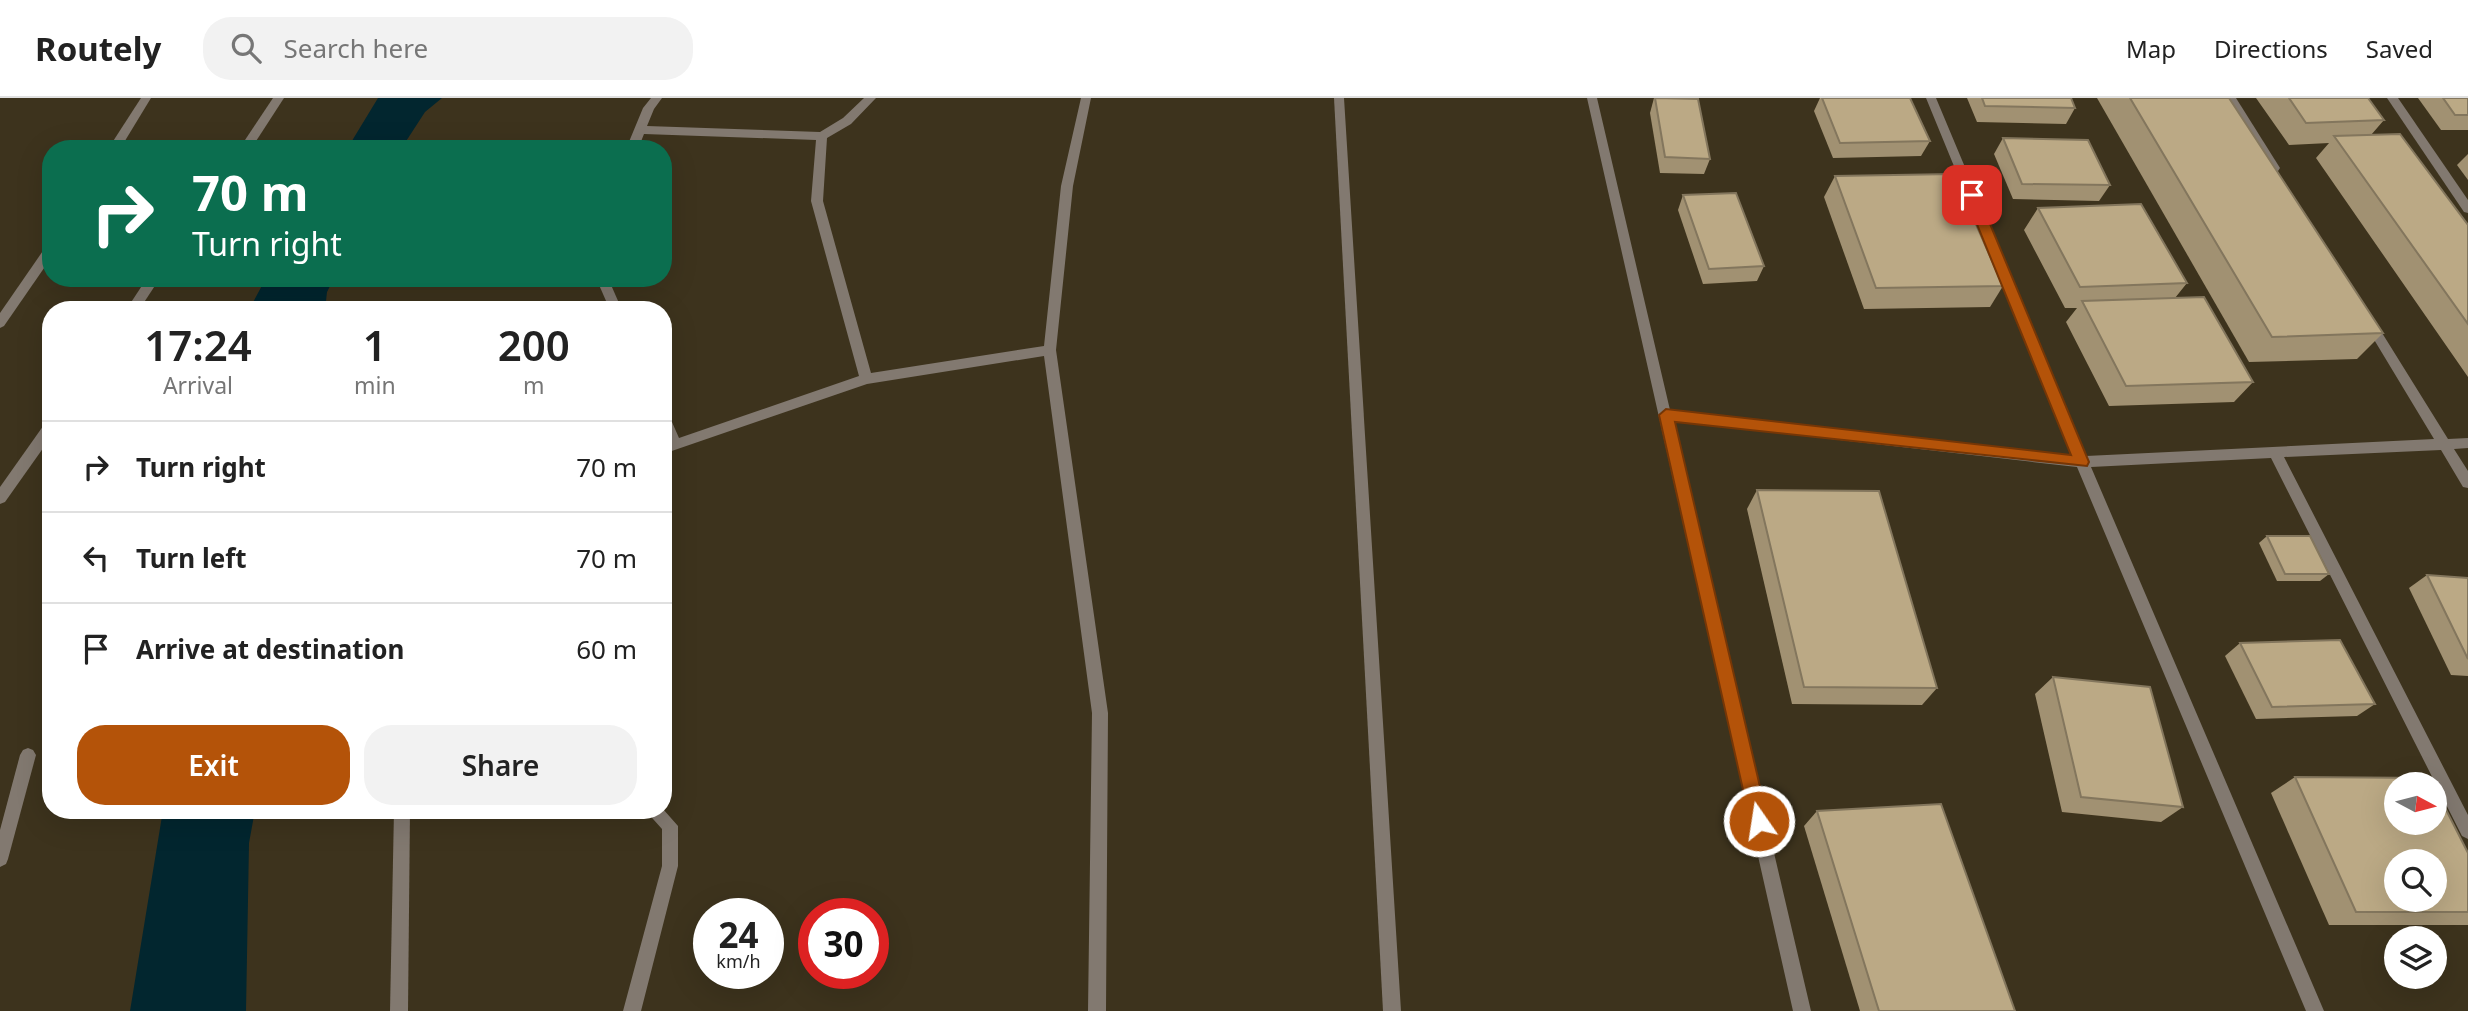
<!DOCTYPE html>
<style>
:root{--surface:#fff;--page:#f2f2f2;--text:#222;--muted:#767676;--line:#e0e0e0;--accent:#b45309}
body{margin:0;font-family:"Noto Sans",sans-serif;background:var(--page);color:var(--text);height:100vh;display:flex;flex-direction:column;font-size:26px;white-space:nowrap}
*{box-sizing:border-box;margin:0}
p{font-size:23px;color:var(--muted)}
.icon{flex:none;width:38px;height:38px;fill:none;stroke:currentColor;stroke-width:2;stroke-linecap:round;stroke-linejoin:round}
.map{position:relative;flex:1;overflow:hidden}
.panel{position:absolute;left:42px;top:203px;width:630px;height:518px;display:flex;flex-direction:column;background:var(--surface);border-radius:28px;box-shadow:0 7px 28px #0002}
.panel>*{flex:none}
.top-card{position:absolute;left:42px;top:42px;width:630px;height:147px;border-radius:28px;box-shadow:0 7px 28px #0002;background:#0b6e4f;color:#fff;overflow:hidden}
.needle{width:46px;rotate:97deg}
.buttons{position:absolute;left:2384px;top:674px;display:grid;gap:14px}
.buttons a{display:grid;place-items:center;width:63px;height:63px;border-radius:50%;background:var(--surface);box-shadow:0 7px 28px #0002;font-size:35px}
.speed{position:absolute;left:693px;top:800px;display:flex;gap:14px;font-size:35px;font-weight:700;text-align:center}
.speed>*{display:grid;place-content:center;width:91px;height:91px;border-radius:50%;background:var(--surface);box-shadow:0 7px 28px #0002;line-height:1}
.speed small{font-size:18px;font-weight:400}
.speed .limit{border:10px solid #d22;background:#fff;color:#111}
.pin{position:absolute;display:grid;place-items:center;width:60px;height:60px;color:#fff;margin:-30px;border-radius:14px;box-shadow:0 4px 10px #0006}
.me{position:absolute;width:77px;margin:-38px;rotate:347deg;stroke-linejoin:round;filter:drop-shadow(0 0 5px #0008)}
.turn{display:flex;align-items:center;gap:24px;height:147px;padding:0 35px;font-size:32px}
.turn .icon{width:91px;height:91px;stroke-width:2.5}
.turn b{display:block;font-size:49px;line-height:60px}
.eta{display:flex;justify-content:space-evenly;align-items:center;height:119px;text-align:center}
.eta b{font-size:42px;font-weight:600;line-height:49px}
.primary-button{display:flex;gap:14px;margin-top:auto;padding:14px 35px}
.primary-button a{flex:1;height:80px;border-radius:28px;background:var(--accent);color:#fff;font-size:28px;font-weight:600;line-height:80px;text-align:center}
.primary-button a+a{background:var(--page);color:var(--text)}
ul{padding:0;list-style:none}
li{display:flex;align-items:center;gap:21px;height:91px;padding:0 35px;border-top:2px solid var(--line)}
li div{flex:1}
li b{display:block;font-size:26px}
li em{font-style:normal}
header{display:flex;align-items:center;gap:42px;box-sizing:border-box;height:98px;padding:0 35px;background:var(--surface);border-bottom:2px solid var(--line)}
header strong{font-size:33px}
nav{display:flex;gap:38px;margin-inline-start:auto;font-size:24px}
.search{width:490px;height:63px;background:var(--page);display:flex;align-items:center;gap:18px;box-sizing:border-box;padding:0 24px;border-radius:28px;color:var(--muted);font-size:26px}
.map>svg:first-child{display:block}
.water{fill:#02262f}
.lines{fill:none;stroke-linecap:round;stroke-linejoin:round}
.minor{fill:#827970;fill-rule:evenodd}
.wall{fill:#a19172}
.building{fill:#bba985;stroke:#83765d;stroke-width:2;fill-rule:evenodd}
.route{fill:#b45309;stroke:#753606;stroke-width:2}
</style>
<header>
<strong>Routely</strong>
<div class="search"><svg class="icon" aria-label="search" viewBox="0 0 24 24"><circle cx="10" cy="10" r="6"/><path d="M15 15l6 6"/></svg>Search here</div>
<nav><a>Map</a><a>Directions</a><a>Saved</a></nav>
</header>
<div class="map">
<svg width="2468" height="913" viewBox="0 0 2468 913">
<rect width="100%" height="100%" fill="#3d331d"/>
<!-- water -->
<g class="water">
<path d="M378,0H442L425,14L401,51H347Z"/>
<path d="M266,180H334L327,194L325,212H249Z"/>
<path d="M163,712H255L249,745L246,913H130Z"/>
</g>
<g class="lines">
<!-- minor -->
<g class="minor">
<path d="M141,0H151L120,51H108Z"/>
<path d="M273,0H284L251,51H239Z"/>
<path d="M651,0H662L654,11L647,28L820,34L843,20L864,0H876L851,26L827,40L823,103L871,275L1044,248L1061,88L1081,0H1091L1073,88L1056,252L1108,615L1106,913H1088L1092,615L1044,258L867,286L663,356V346L668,344L663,334V314L668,315L679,340L859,278L811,103L816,42L644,36L638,51H626L643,10Z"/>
<path d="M1334,0H1344L1401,913H1383Z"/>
<path d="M1587,0H1597L1670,312L2073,358L1926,0H1936L2086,358L2434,341L2364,225L2366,222H2374L2448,341L2468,340V350L2454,351L2468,373V390L2463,389L2441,352L2284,359L2468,717V741L2462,738L2271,360L2091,369L2324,913H2306L2077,369L1673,323L1811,913H1793Z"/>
<path d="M2226,0H2236L2280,70L2278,73H2270Z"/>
<path d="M2387,0H2398L2468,102V115L2464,114Z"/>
<path d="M51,146V160L4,228L0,230V215L47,147Z"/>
<path d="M147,180H160L139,212H126Z"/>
<path d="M596,180H608L622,212H610Z"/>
<path d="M51,323V339L5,404L0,406V389L46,324Z"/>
<path d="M28,650L33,652L36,657L8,761L6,766L0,769V732L20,657L23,652Z"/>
<path d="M663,711L678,728V768L641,913H623L662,768V731L645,712Z"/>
<path d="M394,712H410L408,913H390Z"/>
</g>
</g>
<!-- wall -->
<g class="wall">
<path d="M1654,0L1710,61L1704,76L1660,75L1650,15Z"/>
<path d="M1820,0H1910L1930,43L1921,58L1833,60L1814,13Z"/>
<path d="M1967,0H2071L2075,10L2066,26L1977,24Z"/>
<path d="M2097,0H2229L2383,235L2357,261L2249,264Z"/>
<path d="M2256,0H2368L2384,22L2371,37L2468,127V279L2316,60L2329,45L2289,47Z"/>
<path d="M2418,0H2468V32H2441Z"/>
<path d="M2003,40L2110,87L2099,103L2013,101L1994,56Z"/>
<path d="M2468,56V82L2457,67Z"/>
<path d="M1835,78L2003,188L1990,209L1864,211L1824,99Z"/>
<path d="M1683,97L1764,168L1757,183L1703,186L1678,112Z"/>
<path d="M2038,110L2187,185L2175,200L2253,284L2234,304L2109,308L2066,224L2077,210H2065L2024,132Z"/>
<path d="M1757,392L1937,590L1922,607L1792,606L1747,411Z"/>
<path d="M2267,438L2329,476L2320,483H2277L2259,445Z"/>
<path d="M2427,477L2468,480V578L2451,577L2409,490Z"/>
<path d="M2240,545L2375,606L2357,618L2256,621L2225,558Z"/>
<path d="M2053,579L2183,709L2161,724L2062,714L2035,596Z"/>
<path d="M2295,679L2468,755V827H2329L2271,695Z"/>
<path d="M1817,713L2015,913H1860L1804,728Z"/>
</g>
<!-- building -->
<g class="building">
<path d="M1655,0L1698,1L1710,61L1665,59Z"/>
<path d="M1822,0H1910L1930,43L1840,45Z"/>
<path d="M1982,0H2071L2075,10L1985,8Z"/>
<path d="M2130,0H2229L2383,235L2272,239Z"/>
<path d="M2289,0H2368L2384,22L2306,25Z"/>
<path d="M2443,0H2468V17H2455Z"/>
<path d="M2400,36L2468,127V226L2334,38Z"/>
<path d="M2003,40L2088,42L2110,87L2022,86Z"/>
<path d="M1954,76L2003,188L1876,190L1835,78Z"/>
<path d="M1736,95L1764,168L1709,171L1683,97Z"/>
<path d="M2141,106L2187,185L2080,189L2038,110Z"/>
<path d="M2204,199L2253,284L2126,288L2082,203Z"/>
<path d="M1757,392L1879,393L1937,590L1804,589Z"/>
<path d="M2267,438H2310L2329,476H2285Z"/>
<path d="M2427,477L2468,480V561Z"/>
<path d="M2340,542L2375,606L2272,609L2240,545Z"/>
<path d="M2053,579L2150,589L2183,709L2081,699Z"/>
<path d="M2295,679L2430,680L2433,686H2396V724H2434V688L2468,755V814H2356ZM2396,763H2434V802H2396Z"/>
<path d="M1941,706L2015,913H1879L1817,713Z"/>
</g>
<!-- route -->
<path class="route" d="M1972,93L1978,97L2089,364L2087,368L1675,324L1768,723L1765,729L1759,732L1753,729L1750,723L1659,317L1666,311L2071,357L1965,97Z"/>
</svg>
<div class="buttons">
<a><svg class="needle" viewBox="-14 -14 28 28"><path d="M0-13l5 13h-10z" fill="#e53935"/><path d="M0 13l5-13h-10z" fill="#767676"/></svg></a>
<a><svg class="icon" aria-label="search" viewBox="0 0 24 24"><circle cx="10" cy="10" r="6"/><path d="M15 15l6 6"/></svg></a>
<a><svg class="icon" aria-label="layers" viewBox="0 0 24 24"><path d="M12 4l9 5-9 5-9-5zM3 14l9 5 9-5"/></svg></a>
</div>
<div class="speed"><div>24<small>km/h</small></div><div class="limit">30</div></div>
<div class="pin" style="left:1972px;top:97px;background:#d93025"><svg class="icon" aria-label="arrive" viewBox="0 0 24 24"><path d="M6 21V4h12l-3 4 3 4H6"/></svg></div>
<svg class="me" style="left:1759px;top:723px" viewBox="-20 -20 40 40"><circle r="17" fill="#b45309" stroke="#fff" stroke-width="3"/><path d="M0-11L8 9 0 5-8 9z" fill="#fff"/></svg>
<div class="top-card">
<div class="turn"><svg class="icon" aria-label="right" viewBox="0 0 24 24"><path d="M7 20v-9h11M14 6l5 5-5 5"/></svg><div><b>70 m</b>Turn right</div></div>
</div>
<section class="panel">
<div class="eta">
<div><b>17:24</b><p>Arrival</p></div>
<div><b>1</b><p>min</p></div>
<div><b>200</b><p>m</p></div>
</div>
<ul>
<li><svg class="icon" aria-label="right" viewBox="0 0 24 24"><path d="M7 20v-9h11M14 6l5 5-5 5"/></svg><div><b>Turn right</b></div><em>70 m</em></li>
<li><svg class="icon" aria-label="left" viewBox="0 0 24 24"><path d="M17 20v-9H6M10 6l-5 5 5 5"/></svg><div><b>Turn left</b></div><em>70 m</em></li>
<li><svg class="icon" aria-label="arrive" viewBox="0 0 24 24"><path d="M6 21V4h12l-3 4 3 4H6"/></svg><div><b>Arrive at destination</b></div><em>60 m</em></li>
</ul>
<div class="primary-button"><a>Exit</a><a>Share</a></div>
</section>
</div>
